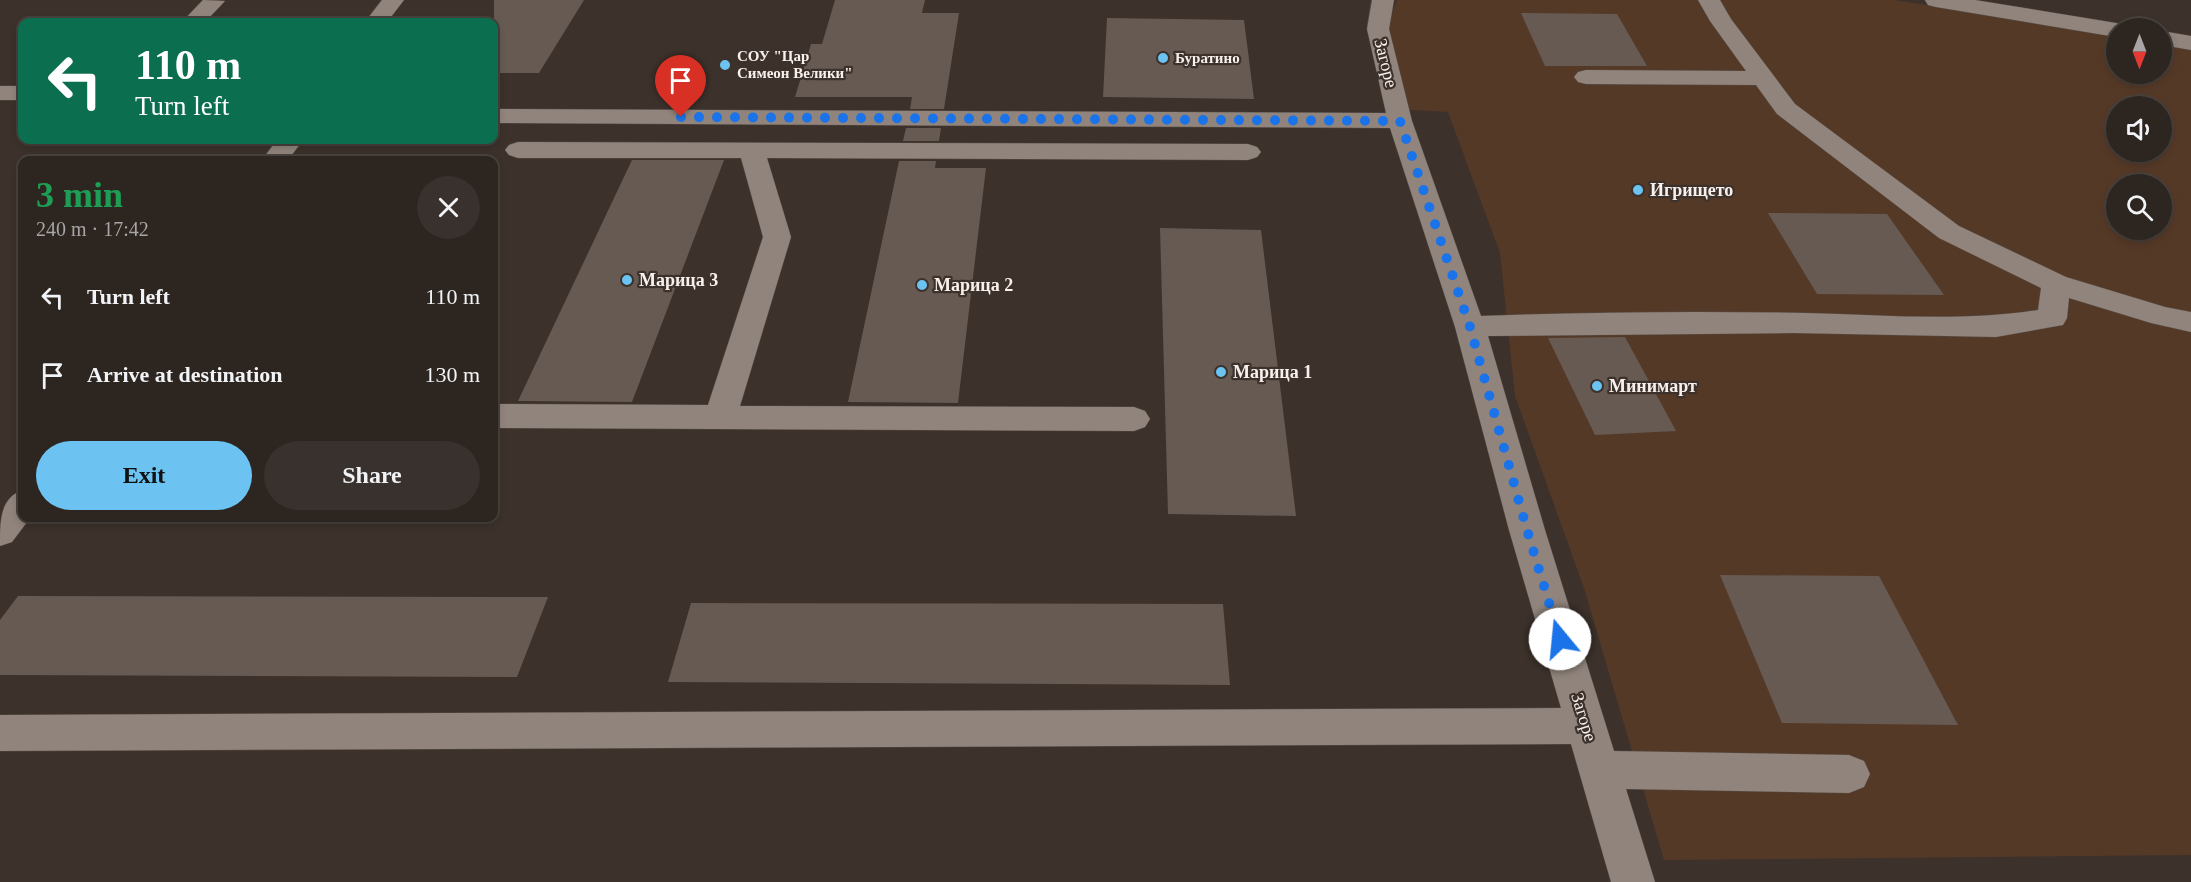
<!DOCTYPE html>
<meta charset="utf-8">
<style>
:root{--surface:#2d2520;--page:#39312d;--text:#f1f3f6;--muted:#a7a5a5;--line:#48423e;--accent:#6cc3f2}
body{margin:0;font-family:"Times New Roman",serif;background:var(--page);color:var(--text);height:100vh;display:flex;flex-direction:column;font-size:22px;white-space:nowrap}
*{box-sizing:border-box;margin:0}
p{font-size:20px;color:var(--muted)}
.icon{flex:none;width:33px;height:33px;fill:none;stroke:currentColor;stroke-width:2;stroke-linecap:round;stroke-linejoin:round}
.map{position:relative;flex:1;overflow:hidden}
.side{position:absolute;left:18px;top:156px;width:480px;height:366px;display:flex;flex-direction:column;background:var(--surface);border-radius:12px;box-shadow:0 3px 9px #0003,0 0 0 2px var(--line)}
.side>*{flex:none}
.hud{position:absolute;left:18px;top:18px;width:480px;height:126px;border-radius:12px;box-shadow:0 3px 9px #0003,0 0 0 2px var(--line);background:#0b6e4f;color:#fff;overflow:hidden}
.needle{width:39px;rotate:180deg}
.buttons{position:absolute;left:2106px;top:18px;display:grid;gap:12px}
.buttons a{display:grid;place-items:center;width:66px;height:66px;border-radius:50%;background:var(--surface);box-shadow:0 3px 9px #0003,0 0 0 2px var(--line);font-size:30px}
.pin{position:absolute;display:grid;place-items:center;width:51px;height:51px;color:#fff;margin:-62px -26px;border-radius:50% 50% 50% 0;rotate:-45deg;box-shadow:0 0 6px #0007}
.pin .icon{rotate:45deg}
.me{position:absolute;width:66px;margin:-33px;rotate:343deg;stroke-linejoin:round;filter:drop-shadow(0 0 4px #0008)}
.turn{display:flex;align-items:center;gap:21px;height:126px;padding:0 18px;font-size:27px}
.turn .icon{width:78px;height:78px;stroke-width:2.5}
.turn b{display:block;font-size:42px;line-height:51px}
.round{display:grid;place-items:center;flex:none;width:63px;height:63px;border-radius:32px;background:var(--page)}
.headline{display:flex;align-items:center;justify-content:space-between;height:102px;padding:0 18px}
h1{font-size:36px;font-weight:700;line-height:45px;color:#1e9e55}
.button{display:flex;gap:12px;margin-top:auto;padding:12px 18px}
.button a{flex:1;height:69px;border-radius:36px;background:var(--accent);color:#111;font-size:24px;font-weight:700;line-height:69px;text-align:center}
.button a+a{background:var(--page);color:var(--text)}
ul{padding:0;list-style:none}
li{display:flex;align-items:center;gap:18px;height:78px;padding:0 18px}
li div{flex:1}
li b{display:block;font-size:22px}
li em{font-style:normal}
.map>svg:first-child{display:block}
.green{fill:#553927;fill-rule:evenodd}
.building{fill:#665a53}
.lines{fill:none;stroke-linecap:round;stroke-linejoin:round}
.minor-casing{stroke:#554d47;stroke-width:1}
.minor{fill:#90847c;fill-rule:evenodd}
.route{stroke:#1a73e8;stroke-width:10;stroke-dasharray:0 18}
.poi-dot{fill:#6cc3f2;stroke:#3c312b;stroke-width:2}
.labels{text-anchor:middle;stroke-width:4.5;stroke-linejoin:round;paint-order:stroke}
.far-poi-label{font-size:15px;font-weight:bold;fill:#f7f0ec;stroke:#3c312b;text-anchor:start}
.street-label{font-size:18px;fill:#f7f0ec;stroke:#3c312b}
.poi-label{font-size:18px;font-weight:bold;fill:#f7f0ec;stroke:#3c312b;text-anchor:start}
</style>
<div class="map">
<svg width="2191" height="882" viewBox="0 0 2191 882">
<rect width="100%" height="100%" fill="#3c312b"/>
<!-- green -->
<path class="green" d="M1397,0H1894L2116,35V74H2162V43L2191,47V855L1664,860L1584,588L1515,396L1500,253L1448,112L1397,109L1387,26ZM2116,106H2162V152H2116ZM2116,184H2162V230H2116Z"/>
<!-- building -->
<g class="building">
<path d="M494,0H584L539,73H494Z"/>
<path d="M835,0H925L922,13H959L944,109H910L912,97H795L811,44H822Z"/>
<path d="M1521,13L1617,14L1647,66H1545Z"/>
<path d="M1107,18L1244,20L1254,99L1103,97Z"/>
<path d="M906,128H941L939,141H903Z"/>
<path d="M632,160H724L632,402L518,401Z"/>
<path d="M899,161H936L935,168H986L958,403L848,402Z"/>
<path d="M1768,213L1887,214L1944,295L1817,294Z"/>
<path d="M1160,228L1261,230L1296,516L1168,514Z"/>
<path d="M1625,337L1676,431L1595,435L1548,338Z"/>
<path d="M1720,575L1879,576L1958,725L1782,723Z"/>
<path d="M18,596L548,597L517,677L0,675V620Z"/>
<path d="M691,603L1223,604L1230,685L668,682Z"/>
</g>
<g class="lines">
<defs>
<g id="minor">
<path d="M203,0L225,1L205,22H182Z"/>
<path d="M382,0H404L387,22H365Z"/>
<path d="M1372,0H1394L1389,29L1412,121L1481,316C1589,312 1698,311 1806,313C1883,315 1962,322 2038,310L2041,288L1939,238L1777,114L1756,85L1586,84L1578,82L1574,77L1578,72L1586,70L1746,71L1710,21L1698,0H1720L1731,19L1795,104L1959,226L2066,277L2165,307L2191,312V332L2151,323L2069,298L2067,318L2063,325L1996,337L1794,333L1488,336L1545,530L1614,751L1849,755L1864,761L1870,774L1864,787L1849,793L1626,789L1655,882H1611L1571,744L0,751V715L1561,708L1509,530L1455,327L1390,128L494,123V109L1386,113L1367,29Z"/>
<path d="M1925,0H1975L2116,23L2124,25L2126,28H2116V37L1936,7L1928,5Z"/>
<path d="M2162,31L2191,36V50L2162,45Z"/>
<rect x="0" y="86" width="22" height="14"/>
<path d="M277,140H303L288,160H262Z"/>
<path d="M518,142L1248,144L1257,147L1261,152L1257,157L1248,160L767,158L791,237L740,406L1134,407L1145,411L1150,419L1145,427L1134,431L494,428V404L708,405L763,237L741,158H518L509,155L505,150L509,145Z"/>
<path d="M22,490V518H30L12,542L0,546C0,520 0,499 22,490Z"/>
</g>
</defs>
<!-- minor casing -->
<use href="#minor" class="minor-casing"/>
<!-- minor -->
<use href="#minor" class="minor"/>
</g>
<g class="lines">
<!-- route -->
<path class="route" d="M681,117L1400,121L1470,327L1527,530L1560,639"/>
</g>
<!-- markers -->
<g class="poi-dot">
<circle cx="1163" cy="58" r="6"/>
<circle cx="725" cy="65" r="6"/>
<circle cx="1638" cy="190" r="6"/>
<circle cx="627" cy="280" r="6"/>
<circle cx="922" cy="285" r="6"/>
<circle cx="1221" cy="372" r="6"/>
<circle cx="1597" cy="386" r="6"/>
</g>
<g class="labels">
<!-- far-poi labels -->
<g class="far-poi-label">
<text x="737" y="61">СОУ "Цар<tspan x="737" dy="17">Симеон Велики"</tspan></text>
<text x="1175" y="63">Буратино</text>
</g>
<!-- street labels -->
<g class="street-label">
<text transform="translate(1386 63) rotate(76)" y="6">Загоре</text>
<text transform="translate(1584 717) rotate(73)" y="6">Загоре</text>
</g>
<!-- poi labels -->
<g class="poi-label">
<text x="1650" y="196">Игрището</text>
<text x="639" y="286">Марица 3</text>
<text x="934" y="291">Марица 2</text>
<text x="1233" y="378">Марица 1</text>
<text x="1609" y="392">Минимарт</text>
</g>
</g>
</svg>
<div class="buttons">
<a><svg class="needle" viewBox="-14 -14 28 28"><path d="M0-13l5 13h-10z" fill="#e53935"/><path d="M0 13l5-13h-10z" fill="#a7a5a5"/></svg></a>
<a><svg class="icon" aria-label="sound" viewBox="0 0 24 24"><path d="M4 9h4l5-4v14l-5-4H4zM17 9q2 3 0 6"/></svg></a>
<a><svg class="icon" aria-label="search" viewBox="0 0 24 24"><circle cx="10" cy="10" r="6"/><path d="M15 15l6 6"/></svg></a>
</div>
<div class="pin" style="left:681px;top:117px;background:#d93025"><svg class="icon" aria-label="arrive" viewBox="0 0 24 24"><path d="M6 21V4h12l-3 4 3 4H6"/></svg></div>
<svg class="me" style="left:1560px;top:639px" viewBox="-20 -20 40 40"><circle r="19" fill="#fff"/><path d="M0-13L10 11 0 6-10 11z" fill="#1a73e8"/></svg>
<div class="hud">
<div class="turn"><svg class="icon" aria-label="left" viewBox="0 0 24 24"><path d="M17 20v-9H6M10 6l-5 5 5 5"/></svg><div><b>110 m</b>Turn left</div></div>
</div>
<section class="side">
<div class="headline"><div><h1>3 min</h1><p>240 m · 17:42</p></div><a class="round"><svg class="icon" aria-label="close" viewBox="0 0 24 24"><path d="M6 6l12 12M18 6L6 18"/></svg></a></div>
<ul>
<li><svg class="icon" aria-label="left" viewBox="0 0 24 24"><path d="M17 20v-9H6M10 6l-5 5 5 5"/></svg><div><b>Turn left</b></div><em>110 m</em></li>
<li><svg class="icon" aria-label="arrive" viewBox="0 0 24 24"><path d="M6 21V4h12l-3 4 3 4H6"/></svg><div><b>Arrive at destination</b></div><em>130 m</em></li>
</ul>
<div class="button"><a>Exit</a><a>Share</a></div>
</section>
</div>
